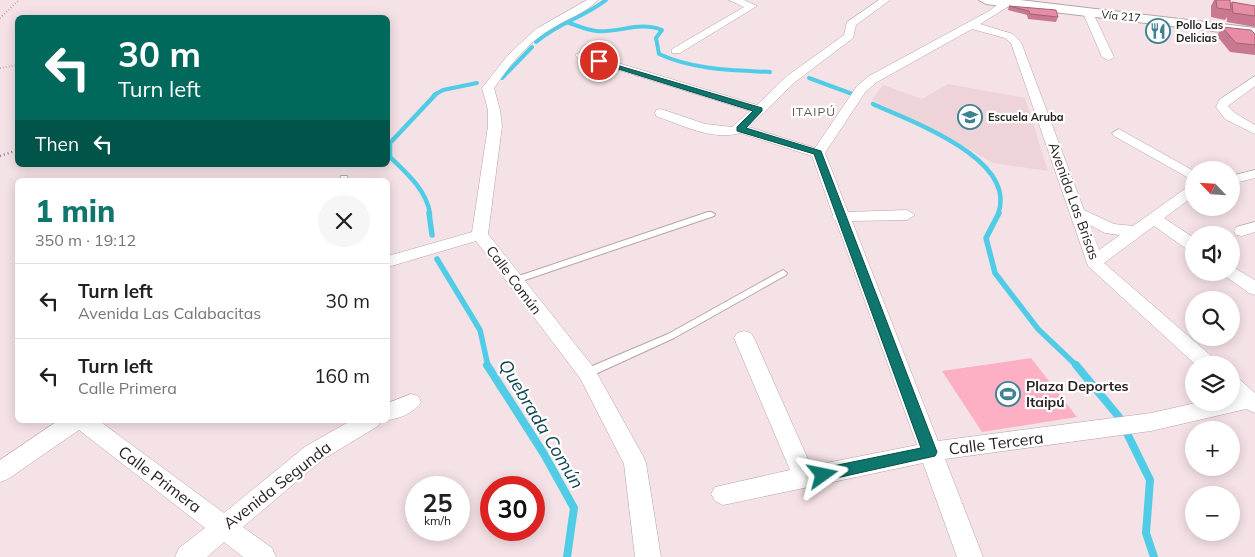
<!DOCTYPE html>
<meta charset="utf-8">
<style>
:root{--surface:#fff;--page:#f6f6f6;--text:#202124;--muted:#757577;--line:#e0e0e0;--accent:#0f766e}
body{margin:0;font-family:Mulish,sans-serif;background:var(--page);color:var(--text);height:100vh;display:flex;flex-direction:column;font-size:19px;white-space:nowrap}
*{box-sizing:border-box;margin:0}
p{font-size:16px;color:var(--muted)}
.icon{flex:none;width:28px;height:28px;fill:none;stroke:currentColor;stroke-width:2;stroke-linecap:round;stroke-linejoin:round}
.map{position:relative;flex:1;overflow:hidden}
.sheet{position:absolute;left:15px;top:178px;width:375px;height:245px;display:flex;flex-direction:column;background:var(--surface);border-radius:8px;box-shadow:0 2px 12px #0003}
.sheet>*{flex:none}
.banner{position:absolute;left:15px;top:15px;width:375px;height:152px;border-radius:8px;box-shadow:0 2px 12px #0003;background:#00695c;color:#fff;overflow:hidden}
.needle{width:32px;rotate:295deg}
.buttons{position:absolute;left:1185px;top:161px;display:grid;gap:10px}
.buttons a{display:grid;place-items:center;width:55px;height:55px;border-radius:50%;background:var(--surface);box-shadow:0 2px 12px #0003;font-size:25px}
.speed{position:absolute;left:405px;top:476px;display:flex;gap:10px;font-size:25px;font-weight:700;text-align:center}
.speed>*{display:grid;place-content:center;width:65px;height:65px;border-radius:50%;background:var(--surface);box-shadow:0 2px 12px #0003;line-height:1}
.speed small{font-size:12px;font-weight:400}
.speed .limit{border:8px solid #d22;background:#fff;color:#111}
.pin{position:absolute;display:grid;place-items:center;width:42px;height:42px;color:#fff;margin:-21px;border:2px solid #fff;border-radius:50%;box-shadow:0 1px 5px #0007}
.me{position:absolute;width:55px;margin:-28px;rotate:78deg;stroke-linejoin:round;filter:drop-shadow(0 0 4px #0008)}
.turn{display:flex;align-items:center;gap:18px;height:105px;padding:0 20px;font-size:22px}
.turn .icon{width:65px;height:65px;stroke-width:2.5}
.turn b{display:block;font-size:35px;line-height:42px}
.then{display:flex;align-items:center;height:48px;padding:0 20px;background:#0003;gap:10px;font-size:19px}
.round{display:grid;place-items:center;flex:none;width:52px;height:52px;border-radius:26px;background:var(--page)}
.summary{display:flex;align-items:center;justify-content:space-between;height:85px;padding:0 20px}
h1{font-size:30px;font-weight:800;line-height:38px;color:var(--accent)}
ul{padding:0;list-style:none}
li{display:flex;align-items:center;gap:15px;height:75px;padding:0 20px;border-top:1px solid var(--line)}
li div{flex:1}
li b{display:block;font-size:19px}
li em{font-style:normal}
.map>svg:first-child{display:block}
.built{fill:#eed3d9}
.green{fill:#fdb0c4}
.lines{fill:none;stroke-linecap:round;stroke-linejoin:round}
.stream-far3{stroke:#51cce6;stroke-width:4}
.stream-far2{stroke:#51cce6;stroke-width:4.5}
.stream-far1{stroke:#51cce6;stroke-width:5.5}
.stream{stroke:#51cce6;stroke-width:8}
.lane-casing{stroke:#b6a4a8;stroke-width:2}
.street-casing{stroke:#b6a4a8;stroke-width:1}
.secondary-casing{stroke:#b6a4a8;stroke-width:2}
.path-far1{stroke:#8b7e81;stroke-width:2;stroke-dasharray:0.5 2.5;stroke-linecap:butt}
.path{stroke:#8b7e81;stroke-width:2.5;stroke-dasharray:1 3;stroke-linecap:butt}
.lane{fill:#fff;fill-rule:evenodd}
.street{fill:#fff;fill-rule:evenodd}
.secondary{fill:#fff;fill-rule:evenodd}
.wall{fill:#c8798f}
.building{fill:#e88da6;stroke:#a26374}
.route{fill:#0f766e;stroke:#0a4d48}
.labels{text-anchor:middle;stroke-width:4.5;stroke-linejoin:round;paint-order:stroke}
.far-street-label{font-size:11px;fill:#292223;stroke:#fff}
.far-poi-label{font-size:11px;font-weight:bold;fill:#292223;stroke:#fff;text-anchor:start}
.far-neighbourhood-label{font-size:12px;letter-spacing:1px;fill:#605154;stroke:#fff}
.street-label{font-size:14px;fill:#292223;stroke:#fff}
.poi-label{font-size:14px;font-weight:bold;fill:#292223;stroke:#fff;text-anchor:start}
.near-street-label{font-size:16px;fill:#292223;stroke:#fff}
.near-water-label{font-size:18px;font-style:italic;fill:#0f4651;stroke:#fff}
</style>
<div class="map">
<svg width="1255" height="557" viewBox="0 0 1255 557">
<rect width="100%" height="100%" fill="#f5e2e6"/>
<!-- built -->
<path class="built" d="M948,84L1025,98L1048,171L993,163L945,135L872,100L883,85L922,99Z"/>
<!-- green -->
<path class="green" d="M1031,358L1077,417L982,432L942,371Z"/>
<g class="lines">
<!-- stream-far3 -->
<g class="stream-far3">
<path d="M566,22C576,25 586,30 596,31C620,33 639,21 662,30L656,38L659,54C694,70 732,70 770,72"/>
<path d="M536,42C559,22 583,18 606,0"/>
<path d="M502,78L532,47"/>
<path d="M809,78L855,95"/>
<path d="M434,95L443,90L477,83"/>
</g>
<!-- stream-far2 -->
<g class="stream-far2">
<path d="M852,94L855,95"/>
<path d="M873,104C910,121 1019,159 998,214"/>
<path d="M430,214C427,191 407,173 390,157V143L436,94"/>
</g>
<!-- stream-far1 -->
<g class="stream-far1">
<path d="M429,213L432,235"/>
<path d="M999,213L986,238L995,273L1038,329L1077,366"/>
<path d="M437,259L480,330L488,366"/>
</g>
<!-- stream -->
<g class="stream">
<path d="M487,365L544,454L574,508L567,557"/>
<path d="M1076,365L1119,417L1150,480L1146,533L1154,557"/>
</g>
<defs>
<g id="lane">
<path d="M341,176H347L348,180H340Z"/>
<path d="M708,212H711L715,214L714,216L516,283H510L509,281L510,279Z"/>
<path d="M783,270L787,273L786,275L674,338L591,376L587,377L583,376L582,373L583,370L668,334Z"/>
</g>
<g id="street">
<path d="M587,0H598C586,13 566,19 551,29C528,42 509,66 494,88L500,110L502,126L488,234L594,368L643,456L646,463L661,557H635L624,464L580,378L476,241L388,267V256L472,232L488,126V110L482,88L508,55L536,29Z"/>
<path d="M729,0H744L757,6L680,53H672V49L744,7Z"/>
<path d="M879,0H890L856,25L853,38L795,82L749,127L815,148L857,86L869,76L989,11L1001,2H1009V6L980,24L1013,34L1021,42L1084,210L1114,224L1133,226L1189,186L1194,185V196L1164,218L1194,238V251L1188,250L1154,226L1104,263L1216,360L1219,365H1196L1088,266L1011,43L1005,38L972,29L877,82L866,91L825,153L848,212L907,210L915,215L907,220L852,221L938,441L1151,413L1200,402H1231V376L1238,378L1255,393V413L1246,409L1151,431L945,459L983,557H957L923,463L723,505L715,501L711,494L715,487L790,470L734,338L737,333L744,331L751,333L754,338L811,466L917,445L836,221L832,217L833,215L812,156L740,133C712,141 682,125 656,116L655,113L656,110L661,109L705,124L732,127L750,111L577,57L575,55L581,52L585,53L757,105L787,76L844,35L847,22ZM1090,225L1105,233L1120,235L1099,250Z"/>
<path d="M1088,10L1093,13L1114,57L1112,59L1108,60L1102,57L1083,13Z"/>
<path d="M1255,76V86L1228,106L1235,113L1255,125V134L1225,119L1216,107L1219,100Z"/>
<path d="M1119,129L1194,171V181L1114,136L1112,133Z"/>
<path d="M1255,170V178L1231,184V176Z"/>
<path d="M1255,222V232L1242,236L1236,235L1234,231L1236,227Z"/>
<path d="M1231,266L1255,280V295L1249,293L1225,276L1223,272H1231Z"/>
<path d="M411,394L418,396L421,402C416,412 397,420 386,420L388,403Z"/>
<path d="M59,420H98L224,513L306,446L352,420H381L378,426L322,460L243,527L272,548L276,557H243L224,542L207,557H175L179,548L205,528L79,430L8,479L0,482V460Z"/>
</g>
<path id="secondary" d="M979,0H1020L1255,28V36L986,4Z"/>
</defs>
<!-- lane casing -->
<use href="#lane" class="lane-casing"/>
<!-- street casing -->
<use href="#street" class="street-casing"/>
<!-- secondary casing -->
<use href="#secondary" class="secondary-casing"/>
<!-- path-far1 -->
<g class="path-far1">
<path d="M0,18L19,0"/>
<path d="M0,68L18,65"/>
</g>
<!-- path -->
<path class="path" d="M0,156L18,150"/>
<!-- lane -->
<use href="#lane" class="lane"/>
<!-- street -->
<use href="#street" class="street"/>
<!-- secondary -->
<use href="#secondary" class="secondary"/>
</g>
<!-- wall -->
<g class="wall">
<path d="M1214,0H1230V4L1232,2L1255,6V27L1227,22V17L1225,20L1211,17V6Z"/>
<path d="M1009,6L1058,17L1056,22L1028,19L1027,15L1008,10Z"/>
<path d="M1222,27L1255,34V55L1230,52L1217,36Z"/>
</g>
<!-- building -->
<g class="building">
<path d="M1216,0H1230L1231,10L1217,8Z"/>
<path d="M1232,2L1255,6V16L1233,13Z"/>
<path d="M1009,6L1056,10L1058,17L1030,14L1029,11Z"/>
<path d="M1222,27L1251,30L1255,34V45L1236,43Z"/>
</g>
<!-- route -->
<path class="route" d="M596,59L762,108V111L746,128L821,151L937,452L935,456L823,481L818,479L816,475L818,470L823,468L921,448L814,154L737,131V127L753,111L596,62Z"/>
<!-- icons -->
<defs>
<symbol id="restaurant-ring" viewBox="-11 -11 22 22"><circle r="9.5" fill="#fff" stroke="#3e8291" stroke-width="1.5"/><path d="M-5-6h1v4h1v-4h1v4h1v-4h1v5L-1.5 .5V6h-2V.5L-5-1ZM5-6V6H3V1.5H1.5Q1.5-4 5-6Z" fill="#3e8291"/></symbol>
<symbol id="school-ring" viewBox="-11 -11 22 22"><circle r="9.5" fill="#fff" stroke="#3e8291" stroke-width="1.5"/><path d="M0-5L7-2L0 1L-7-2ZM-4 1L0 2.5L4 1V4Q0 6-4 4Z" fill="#3e8291"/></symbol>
<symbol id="stadium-ring" viewBox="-11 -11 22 22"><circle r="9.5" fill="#fff" stroke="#3e8291" stroke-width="1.5"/><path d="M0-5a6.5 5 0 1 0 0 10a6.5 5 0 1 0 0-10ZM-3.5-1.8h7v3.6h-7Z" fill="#3e8291"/></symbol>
</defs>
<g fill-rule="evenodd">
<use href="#restaurant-ring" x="1144" y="17" width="28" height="28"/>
<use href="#school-ring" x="956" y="103" width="28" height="28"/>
<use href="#stadium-ring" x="994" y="380" width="28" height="28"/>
</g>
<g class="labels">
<!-- far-street labels -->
<g class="far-street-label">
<text transform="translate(1121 16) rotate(5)" y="4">Vía 217</text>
</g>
<!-- far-poi labels -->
<g class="far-poi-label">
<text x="1176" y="29">Pollo Las<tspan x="1176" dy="13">Delicias</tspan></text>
<text x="988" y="121">Escuela Aruba</text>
</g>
<!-- far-neighbourhood labels -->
<g class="far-neighbourhood-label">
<text x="814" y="116">ITAIPÚ</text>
</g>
<!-- street labels -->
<g class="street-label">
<text transform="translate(1074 201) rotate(70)" y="5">Avenida Las Brisas</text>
<text transform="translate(514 280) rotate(53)" y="5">Calle Común</text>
</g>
<!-- poi labels -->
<g class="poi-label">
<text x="1026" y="391">Plaza Deportes<tspan x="1026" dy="16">Itaipú</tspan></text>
</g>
<!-- near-street labels -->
<g class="near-street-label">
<text transform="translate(996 443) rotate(-7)" y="6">Calle Tercera</text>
<text transform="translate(160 479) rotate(37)" y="6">Calle Primera</text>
<text transform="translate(277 485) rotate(-38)" y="6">Avenida Segunda</text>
</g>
<!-- near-water labels -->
<g class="near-water-label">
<text transform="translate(541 424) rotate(59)" y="6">Quebrada Común</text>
</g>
</g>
</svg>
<div class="buttons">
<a><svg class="needle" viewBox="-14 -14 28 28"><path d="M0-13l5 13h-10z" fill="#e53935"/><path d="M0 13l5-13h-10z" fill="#757577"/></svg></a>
<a><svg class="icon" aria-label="sound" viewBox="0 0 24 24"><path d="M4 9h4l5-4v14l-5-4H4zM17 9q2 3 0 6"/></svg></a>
<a><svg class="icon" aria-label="search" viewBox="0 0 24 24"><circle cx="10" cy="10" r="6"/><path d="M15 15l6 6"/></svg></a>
<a><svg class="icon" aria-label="layers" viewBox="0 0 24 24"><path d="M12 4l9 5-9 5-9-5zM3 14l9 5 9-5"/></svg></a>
<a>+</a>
<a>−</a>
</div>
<div class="speed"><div>25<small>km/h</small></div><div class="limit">30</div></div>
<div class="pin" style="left:599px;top:61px;background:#d93025"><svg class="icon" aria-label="arrive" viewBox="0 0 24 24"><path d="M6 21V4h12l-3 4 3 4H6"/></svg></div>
<svg class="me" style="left:823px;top:475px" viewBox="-20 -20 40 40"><path d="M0-17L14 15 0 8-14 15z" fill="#0f766e" stroke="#fff" stroke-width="4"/></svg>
<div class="banner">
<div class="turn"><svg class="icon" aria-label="left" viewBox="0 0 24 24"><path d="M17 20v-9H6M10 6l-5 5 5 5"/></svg><div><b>30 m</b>Turn left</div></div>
<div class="then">Then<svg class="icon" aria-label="left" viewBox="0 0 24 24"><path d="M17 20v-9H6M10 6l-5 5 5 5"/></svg></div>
</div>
<section class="sheet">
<div class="summary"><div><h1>1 min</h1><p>350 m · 19:12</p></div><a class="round"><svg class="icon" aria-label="close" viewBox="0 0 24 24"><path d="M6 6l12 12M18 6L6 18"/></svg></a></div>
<ul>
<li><svg class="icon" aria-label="left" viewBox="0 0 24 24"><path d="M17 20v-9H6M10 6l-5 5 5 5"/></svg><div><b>Turn left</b><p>Avenida Las Calabacitas</p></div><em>30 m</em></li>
<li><svg class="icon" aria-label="left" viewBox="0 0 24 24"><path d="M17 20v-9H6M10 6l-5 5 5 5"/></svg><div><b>Turn left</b><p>Calle Primera</p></div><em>160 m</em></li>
</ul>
</section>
</div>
